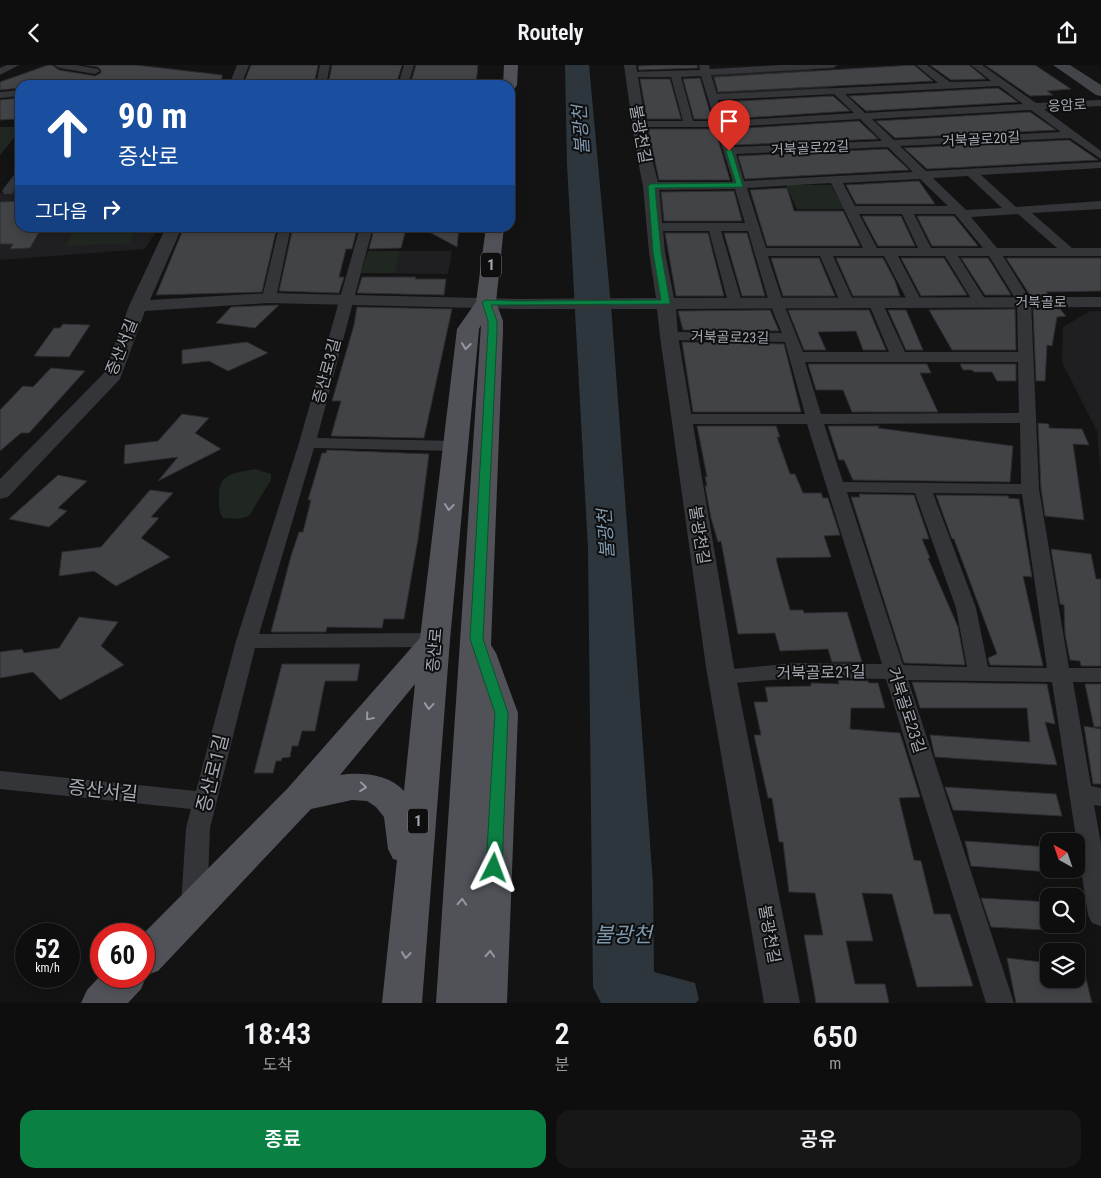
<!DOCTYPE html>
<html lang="ko">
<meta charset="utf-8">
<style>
:root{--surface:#0e0e0f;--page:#171718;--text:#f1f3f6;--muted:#9b9c9e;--line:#2e2e2f;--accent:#0b8043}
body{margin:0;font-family:"Roboto Condensed","Noto Sans KR",sans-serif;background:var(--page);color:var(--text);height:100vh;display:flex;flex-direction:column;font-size:19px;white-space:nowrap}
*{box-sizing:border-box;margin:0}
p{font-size:16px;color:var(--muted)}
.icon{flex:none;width:28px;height:28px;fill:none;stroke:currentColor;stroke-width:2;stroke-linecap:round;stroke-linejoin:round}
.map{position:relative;height:938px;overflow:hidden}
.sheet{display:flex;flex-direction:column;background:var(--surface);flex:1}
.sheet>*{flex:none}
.top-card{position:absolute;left:15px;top:15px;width:500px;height:152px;border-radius:15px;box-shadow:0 2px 8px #0003,0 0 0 1px var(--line);background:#1a4fa0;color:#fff;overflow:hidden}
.needle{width:32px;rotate:320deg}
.controls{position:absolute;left:1040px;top:768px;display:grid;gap:10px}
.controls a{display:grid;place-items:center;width:45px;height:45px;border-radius:10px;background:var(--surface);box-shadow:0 2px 8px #0003,0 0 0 1px var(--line);font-size:25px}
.speed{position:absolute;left:15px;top:858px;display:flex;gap:10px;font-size:25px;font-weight:700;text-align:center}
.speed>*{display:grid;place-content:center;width:65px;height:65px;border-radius:50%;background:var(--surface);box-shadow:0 2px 8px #0003,0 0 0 1px var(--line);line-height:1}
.speed small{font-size:12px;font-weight:400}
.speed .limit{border:8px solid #d22;background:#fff;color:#111}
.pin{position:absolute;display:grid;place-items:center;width:42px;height:42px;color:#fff;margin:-51px -21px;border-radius:50% 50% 50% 0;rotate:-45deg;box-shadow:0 0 5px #0007}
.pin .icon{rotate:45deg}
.me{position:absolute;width:55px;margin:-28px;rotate:3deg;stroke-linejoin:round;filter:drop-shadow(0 0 4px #0008)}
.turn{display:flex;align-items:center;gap:18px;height:105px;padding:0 20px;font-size:22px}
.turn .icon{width:65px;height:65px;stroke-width:2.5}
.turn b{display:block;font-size:35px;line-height:42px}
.then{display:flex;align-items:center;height:48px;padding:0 20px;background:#0003;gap:10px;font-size:19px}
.eta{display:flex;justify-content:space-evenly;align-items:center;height:85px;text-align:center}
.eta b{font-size:30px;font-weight:600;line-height:35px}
.action{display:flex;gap:10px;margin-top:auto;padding:10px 20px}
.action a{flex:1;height:58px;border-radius:15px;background:var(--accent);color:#fff;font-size:20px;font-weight:600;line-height:58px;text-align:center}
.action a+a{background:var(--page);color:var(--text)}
header{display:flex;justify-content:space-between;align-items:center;height:65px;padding:0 20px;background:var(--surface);font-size:22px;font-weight:600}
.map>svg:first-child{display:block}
.built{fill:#1f1f21}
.green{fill:#1f2720}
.water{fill:#2d363c}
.building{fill:#424347;stroke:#2d2d30}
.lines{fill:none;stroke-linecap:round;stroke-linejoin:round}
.minor{fill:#343539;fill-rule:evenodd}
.tertiary{fill:#343539;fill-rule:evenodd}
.secondary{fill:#424449;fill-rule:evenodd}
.primary{fill:#505258;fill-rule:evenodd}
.oneway{stroke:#9498a2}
.route{fill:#0b8043;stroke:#07532c}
.labels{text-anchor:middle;stroke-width:4;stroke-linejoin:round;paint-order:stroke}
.far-street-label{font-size:14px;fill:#a5aab4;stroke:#0e0e0f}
.shield{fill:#0e0e0f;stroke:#787b82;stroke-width:1}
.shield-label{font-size:15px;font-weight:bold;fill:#a5aab4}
.street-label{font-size:16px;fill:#a5aab4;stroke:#0e0e0f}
.water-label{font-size:18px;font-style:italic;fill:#7e98ae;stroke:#0e0e0f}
.near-street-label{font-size:19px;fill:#a5aab4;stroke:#0e0e0f}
.near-water-label{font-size:21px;font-style:italic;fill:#7e98ae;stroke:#0e0e0f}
</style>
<header><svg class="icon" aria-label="back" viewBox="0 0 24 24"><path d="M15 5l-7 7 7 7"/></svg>Routely<svg class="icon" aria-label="share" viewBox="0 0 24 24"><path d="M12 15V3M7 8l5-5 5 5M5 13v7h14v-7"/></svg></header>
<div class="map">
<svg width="1101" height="938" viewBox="0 0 1101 938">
<rect width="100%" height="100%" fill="#131314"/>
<!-- built -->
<g class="built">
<path d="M810,3L832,26L718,30L711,7Z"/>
<path d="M20,127V162L158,163L145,184L0,195V128Z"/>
<path d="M368,186H452L448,209L361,208Z"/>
<path d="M1090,246H1101V409L1097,366L1062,297L1063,262Z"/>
</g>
<!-- green -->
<g class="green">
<path d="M0,62H20V66L0,90Z"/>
<path d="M786,120H831L844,144H797Z"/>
<path d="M73,163V162L135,163L130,178L66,181Z"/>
<path d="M368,186H400L395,208H361Z"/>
<path d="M255,404L271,409V415L249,451L238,454L223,453C218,445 219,439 219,430C219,407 237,408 255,404Z"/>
</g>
<!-- water -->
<path class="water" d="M565,0H589L612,253L653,819L654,907L695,918L699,935L695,938H601L593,922L588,484L567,99Z"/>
<!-- building -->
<g class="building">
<path d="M48,0H52L59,5L95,11L101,8V5L98,2L86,0H136L222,10V20H111L82,16L80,20H20V23L0,25V17Z"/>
<path d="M251,0H318L314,20H243Z"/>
<path d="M332,0H402L396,20H328Z"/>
<path d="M416,0H478L476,20H410Z"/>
<path d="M654,0H697L698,3L639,5L638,1Z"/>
<path d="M914,0L933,16L718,27L714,12Z"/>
<path d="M930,0H969L986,14L951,15Z"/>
<path d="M985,0H1035L1071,24L1047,26L1053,30L1030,31Z"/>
<path d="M700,13L712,54H694L683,14Z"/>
<path d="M640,14H670L681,54H647Z"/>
<path d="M998,23L1018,37L866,46L849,31Z"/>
<path d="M833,31L850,46L726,54L721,37Z"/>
<path d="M20,33V49L16,54L0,55V35Z"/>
<path d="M1030,47L1056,65L895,73L876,56Z"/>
<path d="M859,56L878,74L735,80L730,64Z"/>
<path d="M648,64H715L730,115H659Z"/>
<path d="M1069,75L1098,95L927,104L904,83Z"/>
<path d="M887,84L909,105L745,114L738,91Z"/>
<path d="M919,116L935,139H856L846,120Z"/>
<path d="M787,123L794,146H843L860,181H767L750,125Z"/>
<path d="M734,126L742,156H664L661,127Z"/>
<path d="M20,136V162H42L30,183L10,184L13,179H0V137Z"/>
<path d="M862,151H901L915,181H878Z"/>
<path d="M917,151H954L978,181H932Z"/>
<path d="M184,162H277L262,227L156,230Z"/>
<path d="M293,162L357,164L352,184H346L339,212H344L339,228L279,226Z"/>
<path d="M420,162H459L457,182Z"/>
<path d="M374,164H406L401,183L369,184Z"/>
<path d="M665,168H708L724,231H676Z"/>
<path d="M724,168H747L765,231H742Z"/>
<path d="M771,193H819L835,231H783Z"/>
<path d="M836,193H883L895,216L900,231H853Z"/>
<path d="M901,193H944L967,230L921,231Z"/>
<path d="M961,193H988L1011,230H985Z"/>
<path d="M1006,193H1101V226L1046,227L1049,230H1030Z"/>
<path d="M362,212H416L415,214H446L444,230L357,228Z"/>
<path d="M279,240L255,263L216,258L231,242Z"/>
<path d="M357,242L452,244L424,373L331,371L341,336H332L354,260Z"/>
<path d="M1015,244L1016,285H952L929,245Z"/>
<path d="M1033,244H1060L1066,251L1057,252L1052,281L1047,280L1045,316H1036Z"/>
<path d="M770,245L779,266L683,265L678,246Z"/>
<path d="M788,245H869L886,285H863L856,266L818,267L826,285H804Z"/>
<path d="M888,245H906L923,285H906Z"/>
<path d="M63,259L90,260L69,292L34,291L54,263H60Z"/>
<path d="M247,277L268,288L228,306L209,296L182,299V285Z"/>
<path d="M682,277L784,279L801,347H693Z"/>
<path d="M808,299H927L931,308H920L938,347H852L843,325H816Z"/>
<path d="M960,299H1016V316H997L992,307H974L972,305H963Z"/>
<path d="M51,303L85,306L29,368H21L0,386V345L23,321L33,322Z"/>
<path d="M182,349L209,353L195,368L221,384L158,416L178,392L124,399L125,380L158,376Z"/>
<path d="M1038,358L1049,359V363L1082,364L1089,380L1073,379L1084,455L1045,451L1041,424Z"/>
<path d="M697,361H776L780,372H777L790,409H795L803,428H821L823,433H828L840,470L824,471L831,492L776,493L778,502L790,545H803L804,548L847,547L862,597H832L828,584L780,586L775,568L738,569L721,476L718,477L711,453L705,421H707L705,412H707Z"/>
<path d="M828,361H879L878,363L1013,381L1010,417L853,415L844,395H839Z"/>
<path d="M327,385L429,389L418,474L404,554H384L382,563L327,562L326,567H271L291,491L299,467H303L311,435H308L322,388H326Z"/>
<path d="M58,410L87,416L58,443L67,446L49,462L9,454Z"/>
<path d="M150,425L173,428L151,452L159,453L141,473L170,492L116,521L94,506L59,511L62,487L101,482Z"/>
<path d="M859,429L914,430L929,474H922L930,493H928L958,562L965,600L904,598L851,432H860Z"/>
<path d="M936,430L1009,431L1008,433L1019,434L1032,512L1023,511L1043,601L990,600L988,593L997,589L954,474H952Z"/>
<path d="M1051,484L1091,489L1096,514H1101V601H1081L1080,596L1070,595L1065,569L1064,540L1060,539Z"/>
<path d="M79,552L118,557L101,581L124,600L60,635L33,607L0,613V587L22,584L24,588L59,583Z"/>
<path d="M282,599H360L357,616H325L315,666H302L298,681H292L290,692L282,693L281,696H276L273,708H254Z"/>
<path d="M838,615L868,616L869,618H878L885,643H851L850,664L900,668L920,732L899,733L914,795L921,796L934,849H950L973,921L917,922L892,829L862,828L873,876H846L855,919H885L889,938H816L804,870H823L815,828L789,827L783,777H779L772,733H768L754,670H761L754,637H768L765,622L811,621V618L839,619Z"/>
<path d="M912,617L1047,619L1055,659L1045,657L1057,700L935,692L930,670L1030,677L1027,643H920Z"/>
<path d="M1085,619H1101V662H1094Z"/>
<path d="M1084,661L1101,664V719H1093Z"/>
<path d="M945,722L1056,729L1062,751L953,745Z"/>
<path d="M965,776L1049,782V807L971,801Z"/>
<path d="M981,833L1049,837V859H1076V854L1080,867L991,862Z"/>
<path d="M1007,893L1049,898V914H1076V900L1083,901L1092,938H1016Z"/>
</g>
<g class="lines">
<!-- minor -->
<g class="minor">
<path d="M7,0H19L0,10V3Z"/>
<path d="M54,0H76L98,4L100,6L95,9L59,3Z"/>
<path d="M320,0H330L326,20H316Z"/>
<path d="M404,0H414L408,20H398Z"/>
<path d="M699,0H709L710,4L782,0H838L833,3L711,10L717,29L938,18L916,0H927L950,17L991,16L971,0H982L1036,38L1101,35V41L1044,44L1101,86V94L1070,73L900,81L926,106L1101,97V103L981,110L1016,142L1101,136V144L1032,148L1072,183H1101V191H1003L1031,236L1039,424L1069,603H1101V617H1073L1091,721L1101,723V741L1094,740L1101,779V861L1092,858L1088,850L1052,617L908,615L1014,938H986L886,614L795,613L722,619L714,617L711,612L714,607L722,605L795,598L882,599L807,359H682L676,357L674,354L676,351L682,349H805L785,277L669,275L664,274L662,271L664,268L669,267L782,268L769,237L748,166H721L742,237L740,240H730L728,237L709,166H655L649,162L655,158H745L735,124L651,125L645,121L651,117H733L716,62H638L633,59L638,56H683L671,12H631L626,9L628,7L700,5ZM701,11L715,56H693L681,12ZM999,21L1023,39L865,48L845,29ZM834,29L854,48L725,56L718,35ZM1031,45L1061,67L894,75L872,54ZM860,54L882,76L734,82L727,62ZM888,82L913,107L744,116L736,89ZM968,111L1002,143L966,145L933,113ZM920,114L948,141H855L843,118ZM831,118L863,183H766L747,123ZM859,149H902L918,183H877ZM914,149H955L983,183H931ZM1018,149L1057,183H997L971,152ZM768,191H820L840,237L842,240H852L854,237L833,191H884L908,237L910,240H920L922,237L898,191H945L975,240H985L987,237L958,191H989L1017,236L1018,287H905L882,237L880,234H870L868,237L889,287H803L783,237ZM805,297H1018L1019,348L821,349ZM1020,358L1021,419L843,417L824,359ZM847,427L915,428L956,543L967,602L903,600ZM933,428L1022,429L1047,603L988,602L976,543Z"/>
<path d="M20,25V31L0,33V27Z"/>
<path d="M20,105V117L12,129H4L2,126L4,123L16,107Z"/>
<path d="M279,162H291L276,233L274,236H264L262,233Z"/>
<path d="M360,162H373L317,373L456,376L462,377L465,381L462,385L456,386L314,383L259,569L435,568L442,570L445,575L442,580L435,582L255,583L210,763L207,840L203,848L194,851L185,848L181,840L186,763L191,744L0,724V706L196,726L236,576L299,378Z"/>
</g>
<!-- tertiary -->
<g class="tertiary">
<path d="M237,0H249L241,20H229Z"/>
<path d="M624,0H636L650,86L659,121L665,187L674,233L1101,232V242L676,244L678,271L734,602L800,938H764L706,602L660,271L657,244H517L269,238L145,246L120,314L8,432L0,434V414L104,308L129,241L166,162H182L150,235L269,228L517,234L656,233L649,187L643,121L636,86Z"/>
</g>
<!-- secondary -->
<path class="secondary" d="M1053,0H1070L1101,20V31L1096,30Z"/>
<!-- primary -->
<g class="primary">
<path d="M504,0H518L517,20L515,23L510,24V20H503Z"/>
<path d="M486,162H504L496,237L503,256V266L491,580L496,588L518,648L507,938H436L481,260L479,264L450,575L422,938H382L397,795L393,794L388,784L384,752L376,742L367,736L352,735L311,744L158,906L147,910L141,924L128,938H81L87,925L101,910L144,911L143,869L287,724L420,573L457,264L476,237ZM415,619L404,726C389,709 360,707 340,710Z"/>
</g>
</g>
<!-- one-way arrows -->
<defs><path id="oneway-chevron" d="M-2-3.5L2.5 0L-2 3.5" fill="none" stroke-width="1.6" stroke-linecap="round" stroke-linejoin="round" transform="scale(1.25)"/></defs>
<g class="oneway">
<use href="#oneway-chevron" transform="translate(466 281) rotate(96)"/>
<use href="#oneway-chevron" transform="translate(449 442) rotate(96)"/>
<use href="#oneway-chevron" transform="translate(429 641) rotate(95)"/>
<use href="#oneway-chevron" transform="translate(369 652) rotate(131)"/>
<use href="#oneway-chevron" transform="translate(363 722) rotate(6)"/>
<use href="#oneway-chevron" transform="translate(462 837) rotate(-87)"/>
<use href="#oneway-chevron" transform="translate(490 889) rotate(-87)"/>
<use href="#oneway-chevron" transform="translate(406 890) rotate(96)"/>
</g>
<!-- route -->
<path class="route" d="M729,84L732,86L743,122L655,123L661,187L670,238L669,239L491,240L497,256V266L483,574L508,648L502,803L499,807L494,809L489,807L486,803L495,648L470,574L488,266V256L482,237L486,235L517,236L661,235L653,187L648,121L651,119L736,118L726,86Z"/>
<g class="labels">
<!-- far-street labels -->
<g class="far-street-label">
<text transform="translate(1067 40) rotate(-3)" y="5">응암로</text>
<text transform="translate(981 74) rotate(-3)" y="5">거북골로20길</text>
<text transform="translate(810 83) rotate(-3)" y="5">거북골로22길</text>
<text x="1041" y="242">거북골로</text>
<text transform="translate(730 272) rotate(1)" y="5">거북골로23길</text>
</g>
<!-- shield labels -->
<g class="shield">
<rect x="481" y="187.5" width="20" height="25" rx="4"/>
<rect x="408" y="743.5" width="20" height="25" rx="4"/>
</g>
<g class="shield-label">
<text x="491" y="205">1</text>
<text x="418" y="761">1</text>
</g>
<!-- street labels -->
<g class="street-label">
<text transform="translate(641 69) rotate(80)" y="6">불광천길</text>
<text transform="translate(121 282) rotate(-68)" y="6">증산서길</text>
<text transform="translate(326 306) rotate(-75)" y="6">증산로3길</text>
<text transform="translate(700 470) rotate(81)" y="6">불광천길</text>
<text transform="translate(434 585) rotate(-85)" y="6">증산로</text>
<text transform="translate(821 607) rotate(-1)" y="6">거북골로21길</text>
<text transform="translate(907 645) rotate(72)" y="6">거북골로23길</text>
<text transform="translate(770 869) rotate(80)" y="6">불광천길</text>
</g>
<!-- water labels -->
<g class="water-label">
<text transform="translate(581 65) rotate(-94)" y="6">불광천</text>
<text transform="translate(606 469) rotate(-94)" y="6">불광천</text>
</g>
<!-- near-street labels -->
<g class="near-street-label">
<text transform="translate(212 708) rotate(-76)" y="7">증산로1길</text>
<text transform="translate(103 725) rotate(6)" y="7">증산서길</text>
</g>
<!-- near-water labels -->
<g class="near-water-label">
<text x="623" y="877">불광천</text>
</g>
</g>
</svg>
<div class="controls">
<a><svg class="needle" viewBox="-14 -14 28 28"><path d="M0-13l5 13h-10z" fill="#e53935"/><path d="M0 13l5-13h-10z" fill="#9b9c9e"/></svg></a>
<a><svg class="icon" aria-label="search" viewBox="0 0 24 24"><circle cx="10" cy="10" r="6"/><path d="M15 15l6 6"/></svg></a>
<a><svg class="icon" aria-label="layers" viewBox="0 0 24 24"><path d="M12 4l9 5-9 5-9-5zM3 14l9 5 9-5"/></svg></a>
</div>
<div class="speed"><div>52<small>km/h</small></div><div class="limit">60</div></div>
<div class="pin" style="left:729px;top:86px;background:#d93025"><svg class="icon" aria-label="arrive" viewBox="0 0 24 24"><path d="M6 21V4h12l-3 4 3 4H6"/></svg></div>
<svg class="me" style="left:494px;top:803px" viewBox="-20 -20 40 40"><path d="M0-17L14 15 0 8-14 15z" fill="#0b8043" stroke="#fff" stroke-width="4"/></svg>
<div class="top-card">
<div class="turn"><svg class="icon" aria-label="ahead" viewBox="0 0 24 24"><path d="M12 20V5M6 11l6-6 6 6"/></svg><div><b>90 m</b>증산로</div></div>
<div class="then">그다음<svg class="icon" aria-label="right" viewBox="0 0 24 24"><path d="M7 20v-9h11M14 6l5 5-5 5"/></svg></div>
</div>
</div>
<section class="sheet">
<div class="eta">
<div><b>18:43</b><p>도착</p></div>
<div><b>2</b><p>분</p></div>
<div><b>650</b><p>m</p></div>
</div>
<div class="action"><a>종료</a><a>공유</a></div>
</section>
